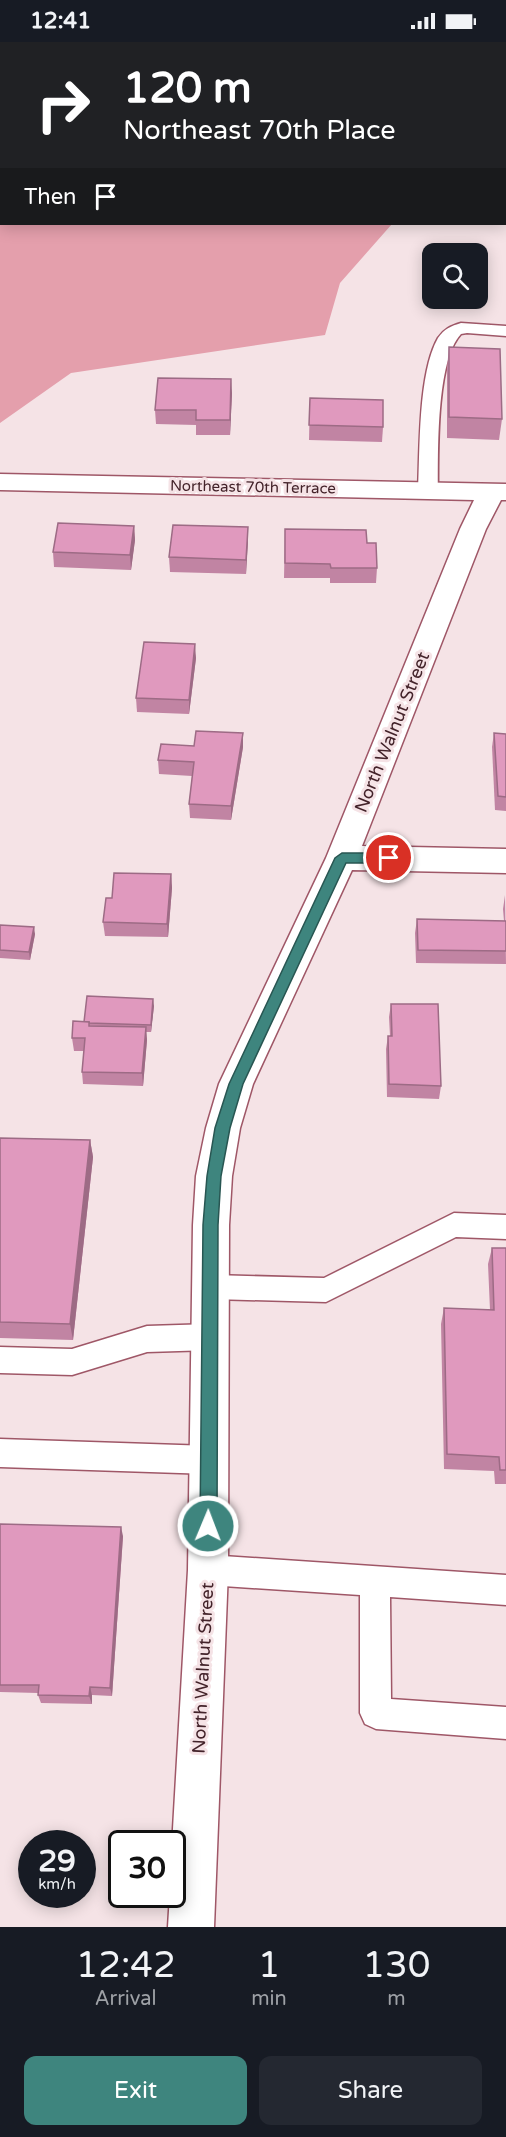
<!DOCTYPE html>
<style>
:root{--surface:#171b24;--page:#242831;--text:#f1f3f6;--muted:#9ea1a6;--accent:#3e857e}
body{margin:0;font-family:"Varela Round",sans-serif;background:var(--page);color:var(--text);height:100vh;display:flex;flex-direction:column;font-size:22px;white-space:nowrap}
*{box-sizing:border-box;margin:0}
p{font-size:20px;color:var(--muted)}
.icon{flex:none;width:33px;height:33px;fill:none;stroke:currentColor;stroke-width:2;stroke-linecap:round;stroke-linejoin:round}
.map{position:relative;height:1885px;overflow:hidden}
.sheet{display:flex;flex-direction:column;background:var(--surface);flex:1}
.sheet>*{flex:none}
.guide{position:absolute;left:0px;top:0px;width:507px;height:183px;box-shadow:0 3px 15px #0003;background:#202124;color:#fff;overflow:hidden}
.buttons{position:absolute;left:422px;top:201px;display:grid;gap:12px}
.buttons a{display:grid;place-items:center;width:66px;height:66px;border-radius:12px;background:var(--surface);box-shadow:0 3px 15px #0003;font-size:30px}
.speed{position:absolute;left:18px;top:1788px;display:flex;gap:12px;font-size:30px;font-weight:700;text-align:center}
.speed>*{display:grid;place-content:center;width:78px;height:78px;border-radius:50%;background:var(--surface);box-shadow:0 3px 15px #0003;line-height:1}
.speed small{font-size:15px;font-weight:400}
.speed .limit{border:3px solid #111;border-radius:9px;background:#fff;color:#111}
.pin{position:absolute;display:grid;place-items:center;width:51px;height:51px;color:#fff;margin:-26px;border:3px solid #fff;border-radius:50%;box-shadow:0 2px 6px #0007}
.me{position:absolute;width:66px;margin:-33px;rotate:1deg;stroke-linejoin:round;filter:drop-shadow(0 0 4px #0008)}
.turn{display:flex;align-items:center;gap:21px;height:126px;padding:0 24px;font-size:27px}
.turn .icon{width:78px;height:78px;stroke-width:2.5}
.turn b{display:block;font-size:42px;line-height:51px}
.then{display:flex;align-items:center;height:57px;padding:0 24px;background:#0003;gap:12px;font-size:22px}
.eta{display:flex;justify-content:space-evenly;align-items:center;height:102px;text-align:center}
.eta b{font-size:36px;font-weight:600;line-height:42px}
.primary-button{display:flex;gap:12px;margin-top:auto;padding:12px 24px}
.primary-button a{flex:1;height:69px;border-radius:12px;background:var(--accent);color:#fff;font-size:24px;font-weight:600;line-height:69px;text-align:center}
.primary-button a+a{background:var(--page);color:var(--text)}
.status{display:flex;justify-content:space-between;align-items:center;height:42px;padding:0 30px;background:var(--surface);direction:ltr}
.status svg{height:16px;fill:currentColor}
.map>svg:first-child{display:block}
.green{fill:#e49fac}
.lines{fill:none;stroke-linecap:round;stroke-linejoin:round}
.stream{fill:#619bcf;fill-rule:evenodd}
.lane-casing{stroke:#9f5767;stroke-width:3}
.street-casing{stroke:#9f5767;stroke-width:3}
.lane{fill:#fff;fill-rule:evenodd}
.street{fill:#fff;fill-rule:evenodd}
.wall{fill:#c184a3}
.shaded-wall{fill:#9d6b85}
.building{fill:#e099be;stroke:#9d6b85;stroke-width:1.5}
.route{fill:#3e857e;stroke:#285652;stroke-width:1.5}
.labels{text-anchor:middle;stroke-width:6;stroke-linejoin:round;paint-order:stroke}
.far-street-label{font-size:15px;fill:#43232a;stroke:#f5e3e6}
.street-label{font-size:18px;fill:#43232a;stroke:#f5e3e6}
</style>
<div class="status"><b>12:41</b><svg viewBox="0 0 49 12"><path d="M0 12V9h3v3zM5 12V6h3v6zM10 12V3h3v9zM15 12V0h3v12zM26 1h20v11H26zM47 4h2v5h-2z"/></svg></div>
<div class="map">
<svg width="506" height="1885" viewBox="0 0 506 1885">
<rect width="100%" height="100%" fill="#f5e3e6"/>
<!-- green -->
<path class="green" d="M0,0H506V51V2H2V182H392L340,241L325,293L71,331L0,381Z"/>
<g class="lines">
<!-- stream -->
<path class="stream" d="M271,0H279L271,2Z"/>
<defs>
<g id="lane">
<path d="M461,281L506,284V294L467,291L461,292C436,318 438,412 438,449L435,453H421L418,449C420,408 418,331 438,296C444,287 451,284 461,281Z"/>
<path d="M454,1171L506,1173V1197L456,1195L326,1260L212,1257L202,1254L199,1245L202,1236L212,1233L324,1236Z"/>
<path d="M211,1282L221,1286L225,1295L221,1304L211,1308L147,1310L72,1333L0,1331V1305L72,1307L147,1284Z"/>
<path d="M0,1397L210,1404L220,1408L224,1418L220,1428L210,1432L0,1425Z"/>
<path d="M208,1513L506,1533V1563L390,1555L391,1657L506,1665V1697L376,1687L365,1682L360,1671V1553L208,1543L197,1539L193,1528L197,1517Z"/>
</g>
<path id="street" d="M0,432L506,442V458H501L486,487L362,804L506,807V831L352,828L253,1042L240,1086L232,1134L229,1183L228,1528L214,1885H168L170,1852H172V1804L188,1528L193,1183L196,1134L206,1086L219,1042L326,816L460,487L474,458L0,448Z"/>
</defs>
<!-- lane casing -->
<use href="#lane" class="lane-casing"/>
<!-- street casing -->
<use href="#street" class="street-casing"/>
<!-- lane -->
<use href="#lane" class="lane"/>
<!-- street -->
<use href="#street" class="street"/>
</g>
<!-- wall -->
<g class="wall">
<path d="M449,305L502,377L499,398L447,396V326Z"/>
<path d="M232,351L230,393H196V383L156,382L155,368Z"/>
<path d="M310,356L383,385L382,400L309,398Z"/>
<path d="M134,484L135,498L131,528L54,525L53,510Z"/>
<path d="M248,485L246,532L170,530L169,515Z"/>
<path d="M285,487L367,501L377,526L376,541H330V536H284Z"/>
<path d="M196,616L189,672L137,670L136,656Z"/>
<path d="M494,691L506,692V769L495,768L492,705Z"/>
<path d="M194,704L243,705L231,778L190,776L189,762L192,734L159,732L158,718Z"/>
<path d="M171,832L172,846L168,895L105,894L103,880L112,856Z"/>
<path d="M505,853L506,922L416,921L415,891L417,877L504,879L503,867Z"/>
<path d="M0,883L35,892L30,918L0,916Z"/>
<path d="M391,962L441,1044L439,1057L387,1055L386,1007L388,994H390L389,975Z"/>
<path d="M154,964L151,990H146L147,998L143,1044L83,1042L82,1030L84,1009H74L72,996L84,980Z"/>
<path d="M0,1096L90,1098L93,1115L73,1298L0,1296Z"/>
<path d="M492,1206H506V1442H495L494,1429L444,1427L441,1282L444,1266L490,1268L488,1222Z"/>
<path d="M0,1482L123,1494L112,1654L92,1653V1662L41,1661L38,1653V1651L0,1650Z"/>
</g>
<!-- shaded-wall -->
<g class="shaded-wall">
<path d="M231,337L232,351L230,393V378Z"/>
<path d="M134,484L135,498L131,528L130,513Z"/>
<path d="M248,485V500L246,532V518Z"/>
<path d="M195,602L196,616L189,672V658Z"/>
<path d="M243,691V705L231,778V764Z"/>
<path d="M171,832L172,846L168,895L167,882Z"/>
<path d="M34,885L35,892L30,918L29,910Z"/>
<path d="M153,957L154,964L151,990V983Z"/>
<path d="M146,985L147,998L143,1044L142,1031Z"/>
<path d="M90,1098L93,1115L73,1298L70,1282Z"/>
<path d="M121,1485L123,1494L112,1654L110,1646Z"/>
<path d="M90,1645L92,1653V1662L89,1654Z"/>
</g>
<!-- building -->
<g class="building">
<path d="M449,305L500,307L502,377L449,375Z"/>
<path d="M158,336L231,337L230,378H196V368H155Z"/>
<path d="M310,356L383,358V385L309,383Z"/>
<path d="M58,481L134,484L130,513L53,510Z"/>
<path d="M173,483L248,485L246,518L169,515Z"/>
<path d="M285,487L366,488L367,501H376L377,526H331L330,522L285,521Z"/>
<path d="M144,600L195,602L189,658L136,656Z"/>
<path d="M196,689L243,691L231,764L189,762L194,720L158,718L161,702L194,704Z"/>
<path d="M494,691L506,692V755L498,754Z"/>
<path d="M114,831L171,832L167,882L103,880L106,856H112Z"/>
<path d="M417,877L506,879V909L418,908Z"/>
<path d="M0,883L34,885L29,910L0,908Z"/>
<path d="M87,954L153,957L151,983L89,981V980H84Z"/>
<path d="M391,962H438L441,1044L389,1042L388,994H392Z"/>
<path d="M73,979L89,980V984L146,985L142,1031L82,1030L85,996H72Z"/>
<path d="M0,1096L90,1098L70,1282L0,1280Z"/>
<path d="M492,1206H506V1428H500L499,1415L447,1412L444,1266L494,1268Z"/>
<path d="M0,1482L121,1485L110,1646L90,1645L89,1654L38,1653L39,1643H0Z"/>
</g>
<!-- route -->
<path class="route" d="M342,811H389L395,816L389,821H346L243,1042L230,1086L221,1134L218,1183L217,1484L214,1490L208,1492L203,1490L200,1484L203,1183L207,1134L215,1086L229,1042L335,816Z"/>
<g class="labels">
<!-- far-street labels -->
<g class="far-street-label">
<text transform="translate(253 445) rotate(1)" y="5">Northeast 70th Terrace</text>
</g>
<!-- street labels -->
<g class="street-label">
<text transform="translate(392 690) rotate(-68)" y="6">North Walnut Street</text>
<text transform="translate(203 1626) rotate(-87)" y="6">North Walnut Street</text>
</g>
</g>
</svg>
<div class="buttons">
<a><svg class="icon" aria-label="search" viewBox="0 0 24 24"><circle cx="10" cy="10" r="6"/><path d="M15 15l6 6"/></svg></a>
</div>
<div class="speed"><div>29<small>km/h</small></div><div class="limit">30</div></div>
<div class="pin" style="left:389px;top:816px;background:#d93025"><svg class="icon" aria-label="arrive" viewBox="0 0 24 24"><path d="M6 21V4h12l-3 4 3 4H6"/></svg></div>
<svg class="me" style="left:208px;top:1484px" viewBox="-20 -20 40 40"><circle r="17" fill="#3e857e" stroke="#fff" stroke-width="3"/><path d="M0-11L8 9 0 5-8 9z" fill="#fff"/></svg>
<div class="guide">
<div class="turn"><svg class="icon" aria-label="right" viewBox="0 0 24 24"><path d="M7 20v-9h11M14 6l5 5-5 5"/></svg><div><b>120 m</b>Northeast 70th Place</div></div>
<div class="then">Then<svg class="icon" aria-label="arrive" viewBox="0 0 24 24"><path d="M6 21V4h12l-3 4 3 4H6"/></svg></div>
</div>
</div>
<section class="sheet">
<div class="eta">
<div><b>12:42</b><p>Arrival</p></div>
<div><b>1</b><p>min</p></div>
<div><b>130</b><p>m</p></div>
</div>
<div class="primary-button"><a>Exit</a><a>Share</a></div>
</section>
